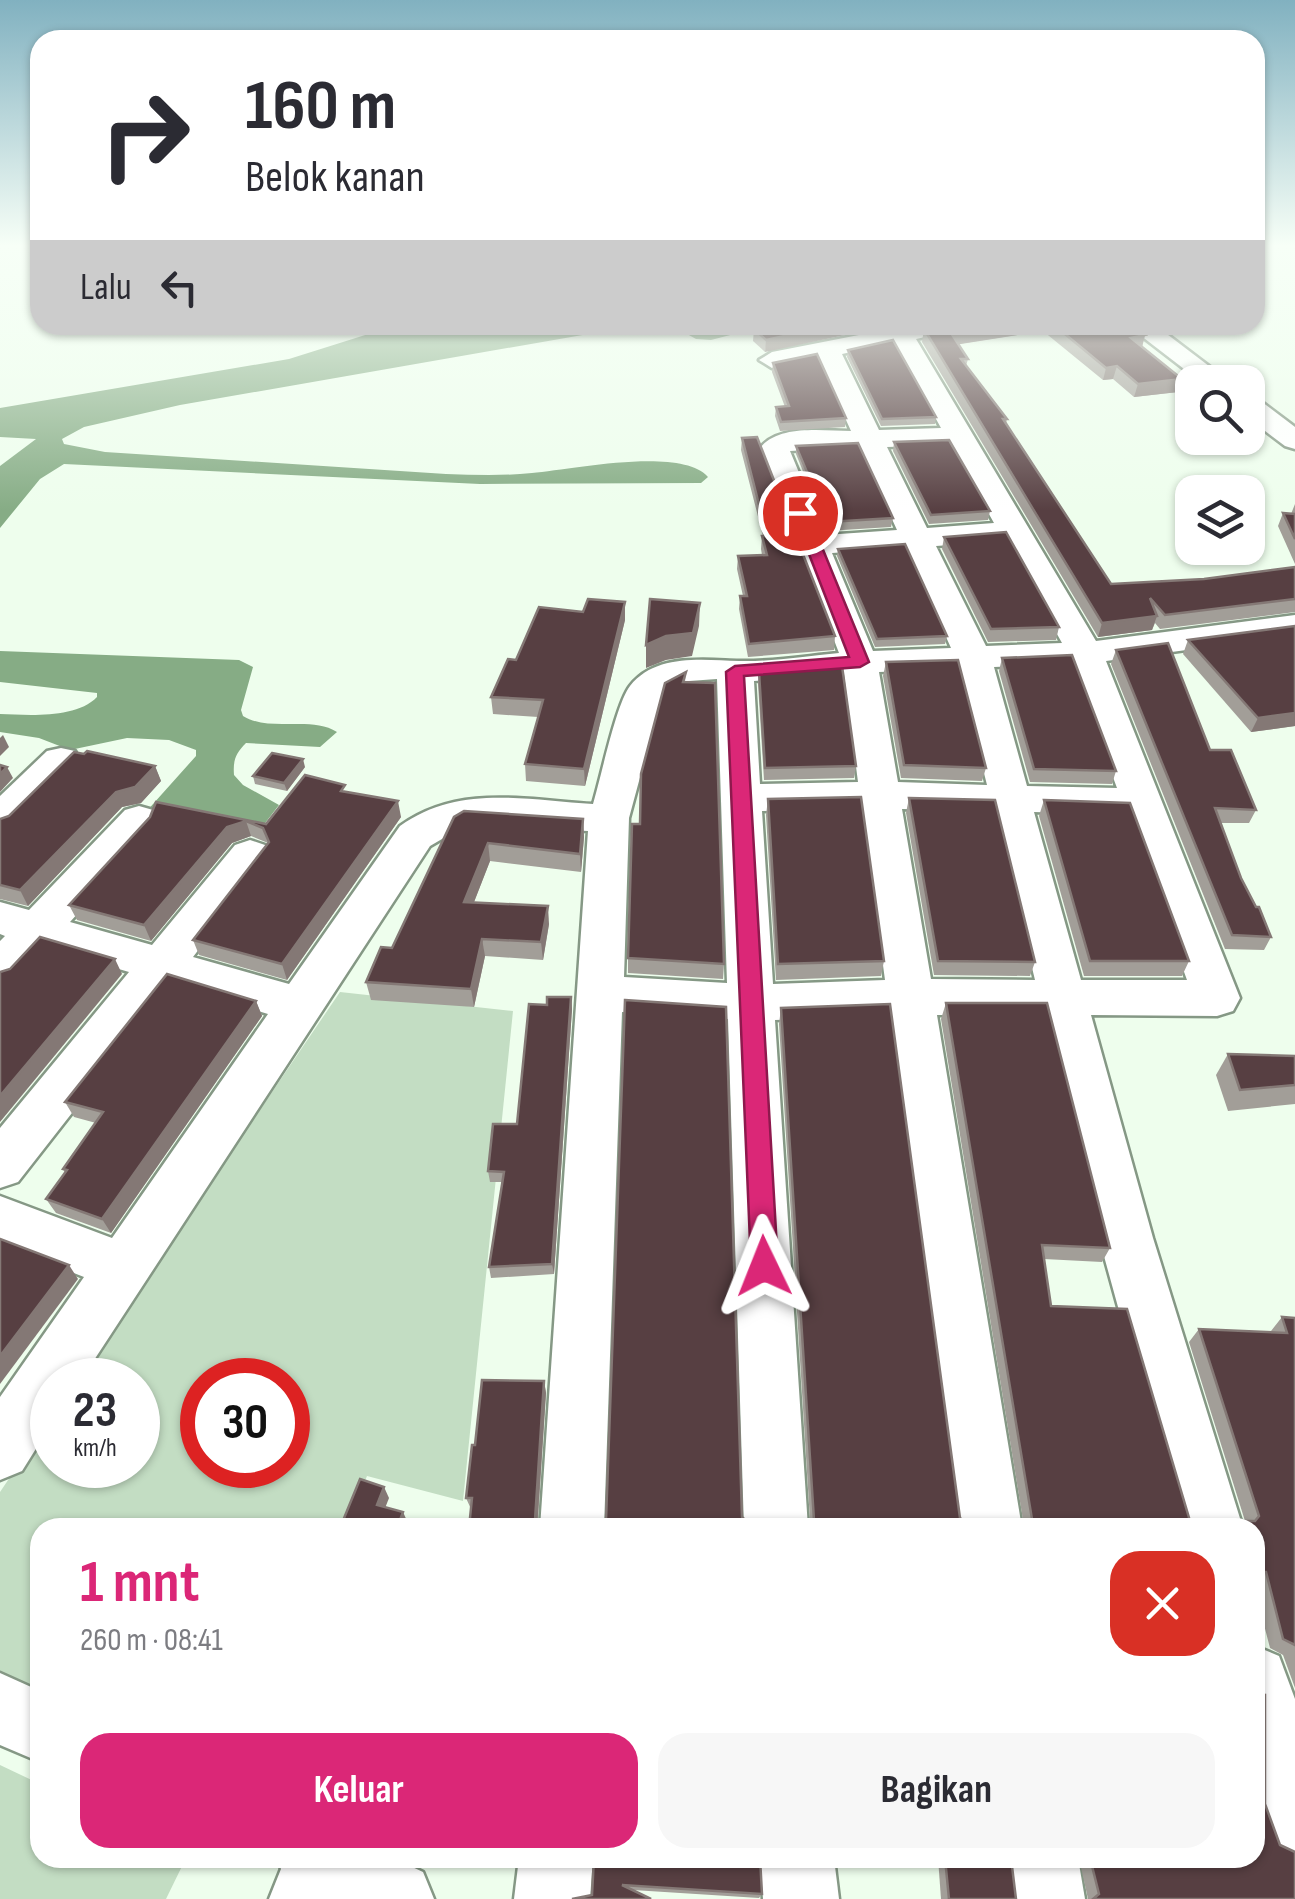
<!DOCTYPE html>
<html lang="id">
<meta charset="utf-8">
<style>
:root{--surface:#fff;--page:#f7f7f7;--text:#2b2b33;--muted:#7c7c81;--accent:#db2777}
body{margin:0;font-family:"Sofia Sans Condensed",sans-serif;background:var(--page);color:var(--text);height:100vh;display:flex;flex-direction:column;font-size:38px;white-space:nowrap}
*{box-sizing:border-box;margin:0}
p{font-size:32px;color:var(--muted)}
.icon{flex:none;width:55px;height:55px;fill:none;stroke:currentColor;stroke-width:2;stroke-linecap:round;stroke-linejoin:round}
.map{position:relative;flex:1;overflow:hidden}
.panel{position:absolute;left:30px;top:1518px;width:1235px;height:350px;display:flex;flex-direction:column;background:var(--surface);border-radius:30px;box-shadow:0 2px 8px #0004}
.panel>*{flex:none}
.banner{position:absolute;left:30px;top:30px;width:1235px;height:305px;border-radius:30px;box-shadow:0 2px 8px #0004;background:#fff;color:var(--text);overflow:hidden}
.fabs{position:absolute;left:1175px;top:365px;display:grid;gap:20px}
.fabs a{display:grid;place-items:center;width:90px;height:90px;border-radius:20px;background:var(--surface);box-shadow:0 2px 8px #0004;font-size:50px}
.speed{position:absolute;left:30px;top:1358px;display:flex;gap:20px;font-size:50px;font-weight:700;text-align:center}
.speed>*{display:grid;place-content:center;width:130px;height:130px;border-radius:50%;background:var(--surface);box-shadow:0 2px 8px #0004;line-height:1}
.speed small{font-size:25px;font-weight:400}
.speed .limit{border:15px solid #d22;background:#fff;color:#111}
.pin{position:absolute;display:grid;place-items:center;width:85px;height:85px;color:#fff;margin:-42px;border:5px solid #fff;border-radius:50%;box-shadow:0 2px 10px #0007}
.me{position:absolute;width:110px;margin:-55px;rotate:358deg;stroke-linejoin:round;filter:drop-shadow(0 0 8px #0008)}
.turn{display:flex;align-items:center;gap:35px;height:210px;padding:0 50px;font-size:45px}
.turn .icon{width:130px;height:130px;stroke-width:2.5}
.turn b{display:block;font-size:70px;line-height:85px}
.then{display:flex;align-items:center;height:95px;padding:0 50px;background:#0003;gap:20px;font-size:38px}
.round{display:grid;place-items:center;flex:none;width:105px;height:105px;border-radius:30px;background:var(--page)}
.headline{display:flex;align-items:center;justify-content:space-between;height:170px;padding:0 50px}
h1{font-size:60px;font-weight:700;line-height:75px;color:var(--accent)}
.action{display:flex;gap:20px;margin-top:auto;padding:20px 50px}
.action a{flex:1;height:115px;border-radius:30px;background:var(--accent);color:#fff;font-size:40px;font-weight:700;line-height:115px;text-align:center}
.action a+a{background:var(--page);color:var(--text)}
.map>svg:first-child{display:block}
.green{fill:#c3ddc3;fill-rule:evenodd}
.water{fill:#86ac85}
.lines{fill:none;stroke-linecap:round;stroke-linejoin:round}
.minor-casing{stroke:#859885;stroke-width:5}
.minor{fill:#fff;fill-rule:evenodd}
.wall{fill:#a29e98}
.shaded-wall{fill:#847875}
.building{fill:#573f42;stroke:#847875;stroke-width:2.5}
.route{fill:#db2777;stroke:#8e194d;stroke-width:2.5}
</style>
<div class="map">
<svg width="1295" height="1899" viewBox="0 0 1295 1899">
<rect width="100%" height="100%" fill="#eefeed"/>
<!-- green -->
<g class="green">
<path d="M340,992L513,1011L463,1501L367,1476L346,1527L40,1528V1690L0,1671V1492L52,1415V1465H138V1380H76ZM202,1380H288V1465H202Z"/>
<path d="M0,1765L40,1784V1858H186L166,1899H0Z"/>
</g>
<!-- water -->
<g class="water">
<path d="M397,325H640L180,405L84,427L62,439L64,444L105,452L446,474C475,475 503,476 532,473C570,470 681,446 708,477L701,483L480,484L64,464L40,479L0,528V466L36,439L0,437V408L289,359Z"/>
<path d="M671,325H769L711,340L696,339Z"/>
<path d="M0,651L239,660L253,667L241,710L243,716C271,733 311,715 337,732L320,747L246,743C235,754 233,761 234,775L243,785L279,805L262,827L145,813L196,756V750L169,740L127,738L70,750L39,738L0,732V714C28,715 76,719 97,697V693L0,682Z"/>
</g>
<g class="lines">
<defs>
<g id="minor">
<path d="M910,325H960L957,330L916,339L1096,641L1295,615V635L1106,661L1240,998L1233,1011L1217,1016L1091,1015L1153,1238L1243,1528H1179L1099,1238L1044,1015H937L1022,1528H958L890,1016L775,1020L808,1528H744L728,1019L622,1012L604,1528H540L588,831L466,825L430,846L81,1380H52V1423L22,1471L0,1480V1397L84,1277L0,1244V1196L112,1238L268,1014L172,985L18,1182L0,1188V1128L129,972L47,948L16,982L0,987V941L5,936L0,934V902L29,910L125,810L139,806L153,810L159,820L153,830L70,922L152,945L235,845L250,840L265,845L271,855L193,957L289,984L400,826C458,784 525,800 593,804C601,778 616,704 630,686C656,653 703,660 739,661C771,662 806,656 839,653L760,448C779,424 823,431 851,431L818,358L772,368L759,360L772,352ZM894,343L941,428L879,430L842,354ZM950,445L994,523L927,528L887,447ZM859,447L897,530L825,535L790,451ZM1005,541L1062,643L986,646L936,546ZM906,548L951,648L873,651L832,553ZM1071,664L1117,788L1027,786L994,667ZM958,669L987,785L898,782L879,672ZM844,674L858,782L760,784L754,681ZM717,679L727,983L624,977L629,818L662,696L689,681ZM862,809L885,980L773,984L762,811ZM902,809L994,811L1035,980L931,979ZM1034,812L1127,815L1187,980H1081Z"/>
<path d="M1127,325H1155L1230,382H1201Z"/>
<path d="M1248,397L1258,399L1295,427V449L1285,446L1248,418Z"/>
<path d="M61,748L75,751L80,760L75,769L14,829L0,833V796L47,751Z"/>
<path d="M1255,1646L1279,1656L1295,1699V1860L1269,1849L1255,1810Z"/>
<path d="M0,1673L40,1691V1762L0,1745Z"/>
<path d="M277,1858H393L423,1872L434,1899H269L281,1869Z"/>
<path d="M519,1858H593L590,1899H514Z"/>
<path d="M760,1858H834L839,1899H763Z"/>
<path d="M1004,1858H1078L1085,1899H1009Z"/>
</g>
</defs>
<!-- minor casing -->
<use href="#minor" class="minor-casing"/>
<!-- minor -->
<use href="#minor" class="minor"/>
</g>
<!-- wall -->
<g class="wall">
<path d="M770,325L765,352L753,341L754,329Z"/>
<path d="M944,325H1132V327L1145,335L1142,347L1182,379L1178,392L1134,397L1113,379L1103,380L1043,331L958,344L968,359L966,366L1007,419L1006,424L1111,584L1204,579L1295,567V612L1160,629L1155,623L1152,630L1098,637L922,342L924,329Z"/>
<path d="M848,350L936,417L935,424L881,426L847,357Z"/>
<path d="M773,363L846,418L845,427L780,431L775,416L776,407H785L772,372Z"/>
<path d="M742,438L835,636L834,650L748,657L739,609L740,596H743L737,569L738,556L762,555L761,549L762,536H763L741,450Z"/>
<path d="M894,442L990,511L988,520L929,524L893,451Z"/>
<path d="M796,446L893,518L891,527L827,531L796,454Z"/>
<path d="M1295,504V564L1278,526L1283,513L1291,514Z"/>
<path d="M944,537L1059,627L1056,640L988,642L942,549Z"/>
<path d="M838,549L947,636L945,644L875,647L837,556Z"/>
<path d="M625,602V620L585,786L526,781L525,764L538,717L493,714L491,697L516,660L583,612Z"/>
<path d="M1295,626V726L1251,732L1183,654L1188,640Z"/>
<path d="M1116,650L1210,750L1256,810L1249,823H1220L1241,878L1271,937L1264,950L1225,949L1111,664Z"/>
<path d="M1002,658L1116,771L1112,784L1030,782L999,671Z"/>
<path d="M886,662L986,768L982,781L901,778L883,676Z"/>
<path d="M686,672L685,682L724,964L723,979L628,973V958L640,824Z"/>
<path d="M759,672L856,766L854,778L764,780L758,684Z"/>
<path d="M155,766L161,781L141,803L122,807L28,906L0,899V819Z"/>
<path d="M305,767L287,791L255,784L253,776Z"/>
<path d="M347,792L401,817L287,980L199,955L193,940L268,843L251,836L232,843L151,941L77,920L69,905L150,817L156,802L266,824Z"/>
<path d="M909,798L1035,962L1030,976L934,975L906,813Z"/>
<path d="M768,799L884,961L881,976L776,980L766,815Z"/>
<path d="M1044,800L1189,961L1182,976H1084L1039,816Z"/>
<path d="M454,817L583,819L584,837L581,872L490,861L474,902L549,924L543,960L485,956L474,1007L371,1000L366,982L392,948Z"/>
<path d="M571,997L572,1009L554,1274L491,1278L489,1267L502,1182H490L488,1171L517,1124L547,1005Z"/>
<path d="M256,1001L262,1016L111,1233L56,1213L46,1199L65,1173L63,1169L96,1123L74,1117L65,1102Z"/>
<path d="M946,1003L1110,1248L1102,1262L1044,1259L1051,1306L1190,1521H1245L1189,1342L1199,1329L1271,1332V1331L1282,1317L1295,1318V1688L1283,1655L1270,1648L1255,1590V1528H469L471,1509L466,1498L475,1445L544,1381L546,1393L538,1520L742,1517L746,1521L810,1520L779,1024L781,1008L960,1518L964,1521L1023,1520L941,1019Z"/>
<path d="M1228,1054L1295,1056V1104L1228,1111L1216,1075Z"/>
<path d="M1265,1804L1295,1899H1088L1079,1858H1255Z"/>
<path d="M594,1858L762,1894L759,1898L633,1890L592,1895Z"/>
<path d="M938,1858H1011L1016,1899H941Z"/>
</g>
<!-- shaded-wall -->
<g class="shaded-wall">
<path d="M835,325H892L765,352L766,340Z"/>
<path d="M1003,325H1044L1043,331L948,346L951,333Z"/>
<path d="M1145,335L1142,347L1131,338Z"/>
<path d="M1117,366L1113,379L1103,380L1106,368Z"/>
<path d="M1182,379L1178,392L1134,397L1138,384Z"/>
<path d="M625,602V620L585,786L584,769Z"/>
<path d="M700,603L699,626L692,656L666,660L646,668V645Z"/>
<path d="M1157,616L1152,630L1098,637L1102,623Z"/>
<path d="M1295,713V726L1251,732L1258,718Z"/>
<path d="M3,735L9,747L0,756V738Z"/>
<path d="M303,759L305,767L287,791L284,783Z"/>
<path d="M155,766L161,781L141,803L122,807L28,906L20,890L116,792Z"/>
<path d="M7,767L13,778L0,792V774Z"/>
<path d="M398,801L401,817L287,980L282,964Z"/>
<path d="M583,819L584,837L581,872L580,854Z"/>
<path d="M246,821L251,836L232,843L151,941L144,925L227,827Z"/>
<path d="M488,843L490,861L467,920L464,902Z"/>
<path d="M548,906L549,924L543,960L541,942Z"/>
<path d="M482,939L485,956L474,1007L471,989Z"/>
<path d="M115,959L122,974L0,1122V1096Z"/>
<path d="M571,997L572,1009L554,1274L552,1264Z"/>
<path d="M256,1001L262,1016L111,1233L102,1219Z"/>
<path d="M69,1265L78,1279L0,1384V1356Z"/>
<path d="M544,1381L546,1393L537,1528L535,1520Z"/>
<path d="M384,1487L389,1498L382,1516L377,1505Z"/>
<path d="M403,1512L408,1523L406,1528H397Z"/>
</g>
<!-- building -->
<g class="building">
<path d="M770,325H835L766,340L754,329Z"/>
<path d="M944,325H1003L951,333L968,359H961L1007,419H1003L1111,584L1204,579L1295,567V599L1165,615L1150,598L1157,616L1102,623L924,329Z"/>
<path d="M1054,325H1129L1145,335L1131,338L1182,379L1138,384L1117,366L1106,368Z"/>
<path d="M893,340L936,417L882,419L848,350Z"/>
<path d="M817,354L846,418L781,422L776,407L789,406L773,363Z"/>
<path d="M757,437L835,636L749,644L740,596H747L738,556L767,555L762,536H767L742,438Z"/>
<path d="M949,440L990,511L931,515L894,442Z"/>
<path d="M858,443L893,518L828,522L796,446Z"/>
<path d="M1283,513L1295,514V539Z"/>
<path d="M1006,532L1059,627L991,629L944,537Z"/>
<path d="M905,544L947,636L877,639L838,549Z"/>
<path d="M588,599L625,602L584,769L525,764L543,700L491,697L508,659L516,660L539,607L583,612Z"/>
<path d="M650,599L700,603L693,633L666,636L646,645Z"/>
<path d="M1295,626V713L1258,718L1188,640Z"/>
<path d="M1168,643L1210,750H1231L1256,810L1215,808L1241,878L1256,907H1259L1271,937L1232,935L1116,650Z"/>
<path d="M1072,655L1116,771L1034,769L1002,658Z"/>
<path d="M958,660L986,768L904,765L886,662Z"/>
<path d="M842,666L856,766L765,768L759,672Z"/>
<path d="M686,672L683,682L715,683L724,964L628,958L632,824H640L641,774L665,683Z"/>
<path d="M87,751L155,766L135,787L116,792L20,890L0,885V819L9,816L74,752L84,754Z"/>
<path d="M272,753L303,759L284,783L253,776Z"/>
<path d="M0,765L7,767L0,774Z"/>
<path d="M305,775L345,785L341,791L398,801L282,964L193,940L269,842L263,828L246,821L227,827L144,925L69,905L150,817L156,802L266,824Z"/>
<path d="M861,797L884,961L778,964L768,799Z"/>
<path d="M909,798L995,800L1035,962L938,961Z"/>
<path d="M1044,800L1130,803L1189,961H1090Z"/>
<path d="M464,811L583,819L580,854L488,843L464,902L548,906L541,942L482,939L471,989L366,982L381,947L392,948L454,817Z"/>
<path d="M40,937L115,959L0,1096V972L10,969Z"/>
<path d="M167,974L256,1001L102,1219L46,1199L67,1170L63,1169L103,1112L65,1102Z"/>
<path d="M547,997H571L552,1264L489,1267L504,1172L488,1171L493,1124H517L529,1004L547,1005Z"/>
<path d="M625,1000L726,1007L742,1517L746,1521L814,1520L781,1008L890,1004L960,1518L964,1521L1032,1519L946,1003H1047L1110,1248L1042,1245L1051,1306L1127,1309L1190,1521H1255L1259,1516L1199,1329L1287,1333L1282,1317L1295,1318V1645L1283,1639L1266,1572H1255V1528H469L472,1498H466L472,1445H475L482,1380L544,1381L535,1520H606Z"/>
<path d="M1228,1054L1295,1056V1085L1240,1090Z"/>
<path d="M0,1239L69,1265L0,1356Z"/>
<path d="M360,1479L384,1487L377,1505L403,1512L397,1528H340Z"/>
<path d="M1255,1694L1265,1695V1804L1280,1845L1295,1852V1899H1093L1099,1894L1090,1858H1255Z"/>
<path d="M594,1858H760L762,1894L622,1885L651,1899H572L592,1895Z"/>
<path d="M945,1858H1011L1016,1899H949Z"/>
</g>
<!-- sky -->
<linearGradient id="sky" x2="0" y2="1"><stop stop-color="#81b1c0"/><stop offset="0.48" stop-color="#f7fff7"/><stop offset="1" stop-color="#f7fff7" stop-opacity="0"/></linearGradient>
<rect width="1295" height="511" fill="url(#sky)"/>
<!-- route -->
<path class="route" d="M795,509L808,513L869,662L860,667L744,676L778,1266L774,1275L764,1278L755,1275L751,1266L726,672L735,666L849,657L793,513Z"/>
</svg>
<div class="fabs">
<a><svg class="icon" aria-label="search" viewBox="0 0 24 24"><circle cx="10" cy="10" r="6"/><path d="M15 15l6 6"/></svg></a>
<a><svg class="icon" aria-label="layers" viewBox="0 0 24 24"><path d="M12 4l9 5-9 5-9-5zM3 14l9 5 9-5"/></svg></a>
</div>
<div class="speed"><div>23<small>km/h</small></div><div class="limit">30</div></div>
<div class="pin" style="left:800px;top:513px;background:#d93025"><svg class="icon" aria-label="arrive" viewBox="0 0 24 24"><path d="M6 21V4h12l-3 4 3 4H6"/></svg></div>
<svg class="me" style="left:764px;top:1266px" viewBox="-20 -20 40 40"><path d="M0-17L14 15 0 8-14 15z" fill="#db2777" stroke="#fff" stroke-width="4"/></svg>
<div class="banner">
<div class="turn"><svg class="icon" aria-label="right" viewBox="0 0 24 24"><path d="M7 20v-9h11M14 6l5 5-5 5"/></svg><div><b>160 m</b>Belok kanan</div></div>
<div class="then">Lalu<svg class="icon" aria-label="left" viewBox="0 0 24 24"><path d="M17 20v-9H6M10 6l-5 5 5 5"/></svg></div>
</div>
<section class="panel">
<div class="headline"><div><h1>1 mnt</h1><p>260 m · 08:41</p></div><a class="round" style="background:#d93025;color:#fff"><svg class="icon" aria-label="close" viewBox="0 0 24 24"><path d="M6 6l12 12M18 6L6 18"/></svg></a></div>
<div class="action"><a>Keluar</a><a>Bagikan</a></div>
</section>
</div>
